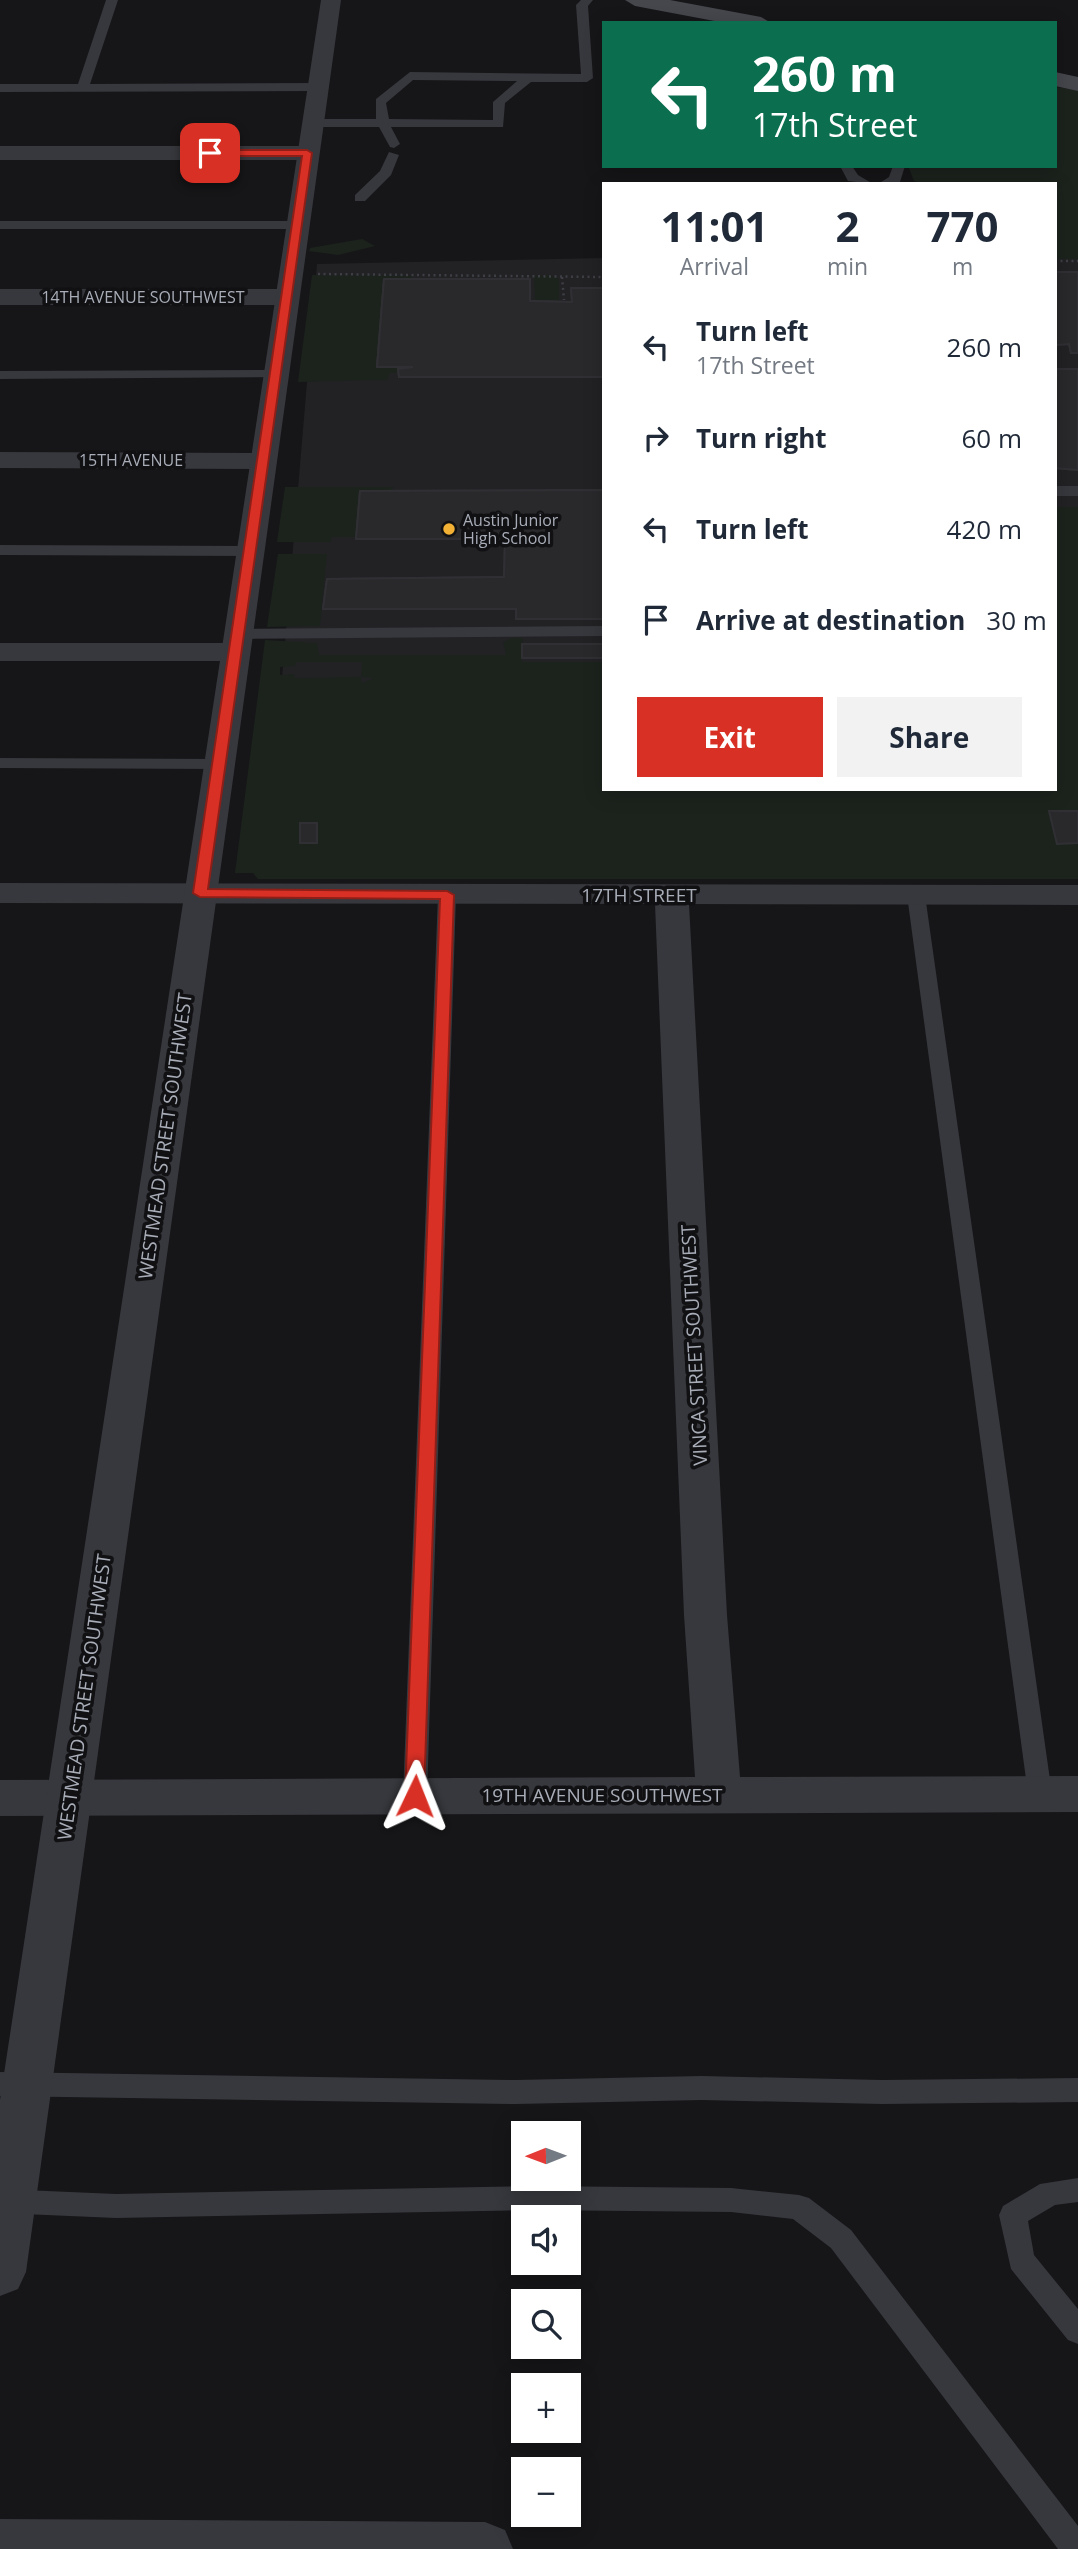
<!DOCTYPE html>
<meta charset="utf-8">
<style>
:root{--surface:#fff;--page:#f2f2f3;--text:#1f2937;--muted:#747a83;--accent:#d93025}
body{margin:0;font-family:"Open Sans",sans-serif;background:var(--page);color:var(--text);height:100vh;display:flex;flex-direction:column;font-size:26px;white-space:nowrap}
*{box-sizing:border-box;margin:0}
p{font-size:23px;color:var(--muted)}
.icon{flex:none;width:38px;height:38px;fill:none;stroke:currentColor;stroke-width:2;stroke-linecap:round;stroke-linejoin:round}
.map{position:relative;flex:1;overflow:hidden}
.details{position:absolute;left:602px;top:182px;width:455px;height:609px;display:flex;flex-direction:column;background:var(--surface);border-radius:0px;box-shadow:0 4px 18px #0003}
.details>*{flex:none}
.banner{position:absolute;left:602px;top:21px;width:455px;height:147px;border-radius:0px;box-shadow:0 4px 18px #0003;background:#0b6e4f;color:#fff;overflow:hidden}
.needle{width:46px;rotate:269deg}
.fabs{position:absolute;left:511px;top:2121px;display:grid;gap:14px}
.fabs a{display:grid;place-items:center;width:70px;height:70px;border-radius:0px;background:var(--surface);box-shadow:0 4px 18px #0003;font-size:35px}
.pin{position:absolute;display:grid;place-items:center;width:60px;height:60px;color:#fff;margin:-30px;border-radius:14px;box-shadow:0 4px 10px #0006}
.me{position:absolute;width:77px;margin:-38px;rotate:2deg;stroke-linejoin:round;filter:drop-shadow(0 0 5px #0008)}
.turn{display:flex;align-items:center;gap:24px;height:147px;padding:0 35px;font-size:32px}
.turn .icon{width:91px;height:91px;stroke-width:2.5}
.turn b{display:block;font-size:49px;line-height:60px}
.eta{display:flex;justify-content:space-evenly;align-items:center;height:119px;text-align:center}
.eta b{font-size:42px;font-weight:700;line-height:49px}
.cta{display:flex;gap:14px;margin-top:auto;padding:14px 35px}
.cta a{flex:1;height:80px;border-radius:0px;background:var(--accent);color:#fff;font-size:28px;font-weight:700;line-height:80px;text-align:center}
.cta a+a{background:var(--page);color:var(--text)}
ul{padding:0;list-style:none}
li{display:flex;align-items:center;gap:21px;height:91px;padding:0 35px}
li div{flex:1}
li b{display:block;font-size:26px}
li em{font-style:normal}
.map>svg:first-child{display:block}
.built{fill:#222225}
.green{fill:#1c231d;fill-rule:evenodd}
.building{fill:#29292c;stroke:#303034;stroke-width:2;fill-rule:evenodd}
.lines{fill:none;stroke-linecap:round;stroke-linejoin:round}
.path{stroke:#3d3f44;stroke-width:2.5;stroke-dasharray:2 3.5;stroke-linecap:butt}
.service{fill:#37383d;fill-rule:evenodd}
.minor{fill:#37383d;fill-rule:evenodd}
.tertiary{fill:#37383d;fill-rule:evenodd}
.secondary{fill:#45474d;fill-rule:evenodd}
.route{fill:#d93025;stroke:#8d1f18;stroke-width:2}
.poi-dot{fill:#f2b134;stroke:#111113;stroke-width:2.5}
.labels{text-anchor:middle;stroke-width:7;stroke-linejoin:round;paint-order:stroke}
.far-street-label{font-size:16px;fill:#a8adb8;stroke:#111113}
.far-poi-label{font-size:16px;fill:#a8adb8;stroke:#111113;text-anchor:start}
.street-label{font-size:19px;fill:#a8adb8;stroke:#111113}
</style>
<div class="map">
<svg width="1078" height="2549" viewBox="0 0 1078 2549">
<rect width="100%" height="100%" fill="#161618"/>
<!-- built -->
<path class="built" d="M1055,253L1078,254V868H266L317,264L604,258V789H1055Z"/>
<!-- green -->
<g class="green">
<path d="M1055,87L1078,90V259H1055V184H924L914,181L908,166H1055Z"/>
<path d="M362,239L375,246L338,255L309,251L310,248Z"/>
<path d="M312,275L413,276L377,367H399L398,373H389L388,380L298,382Z"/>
<path d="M550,275L559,279V302L535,301L534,276Z"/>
<path d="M285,487H394L356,537H332L331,542H277Z"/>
<path d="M1055,507H1078V879H258L253,873H235L265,640L317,643L319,655H506L503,642L512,638H523L522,662H604V789H1055ZM296,662H362L361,677L374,678L362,683L361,677L294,678L295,674L280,675V667L295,666Z"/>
<path d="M278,554H327L320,626L267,627Z"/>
</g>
<!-- building -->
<g class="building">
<path d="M1055,272H1078V353H1071L1069,344L1055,345Z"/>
<path d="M1055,272H1078V353H1071L1069,344L1055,345Z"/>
<path d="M384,279H530V301L572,302L571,288H604V354H574V339L533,338V369L604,368V377H399L398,369L413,367H377ZM535,309H570L571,331L536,332ZM437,315H482L481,323H437Z"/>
<path d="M384,279H530V301L572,302L571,288H604V377H399L398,369L413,367H377Z"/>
<path d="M1055,369H1078V470L1055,468Z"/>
<path d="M1055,369H1078V470L1055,468Z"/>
<path d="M604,490V619H516V609H323L327,579L504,577L505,539H356L360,491Z"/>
<path d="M604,490V619H516V609H323L327,579L504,577L505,539H356L360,491Z"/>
<rect x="522" y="644" width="82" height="14"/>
<path d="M1049,811H1078V843L1057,844Z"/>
<rect x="300" y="823" width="17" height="20"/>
</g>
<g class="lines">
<!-- path -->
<g class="path">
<path d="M1055,261H1078"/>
<path d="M318,274L604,277"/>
<path d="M562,277L564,300"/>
</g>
<!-- service -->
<g class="service">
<path d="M106,0H118L90,84L318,83L324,87L318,91L0,92V84H78Z"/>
<path d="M581,0H593L588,6L593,78L587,82H531L505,103L503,127H391L400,144L394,148L390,147L379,127H312L306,123L312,119H376V99L410,72L581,74L576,5ZM413,80L517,81L493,102V120L389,119L386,103Z"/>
<path d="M389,152L399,155L391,175L365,201H355V195L380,171Z"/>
<path d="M840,166H852L858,175L873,184L848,181Z"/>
<path d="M893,166H905L900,182L878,184L889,177Z"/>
<path d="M0,221H296L303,225L296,229H0Z"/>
<path d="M275,370L282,374L280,377L0,379V371Z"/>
<rect x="1055" y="486" width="23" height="10"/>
<path d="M0,545L250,546L258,551L250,556L0,555Z"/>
<path d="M604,626V636L238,639L230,634L238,629Z"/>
<path d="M0,758L219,759L228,764L219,769L0,768Z"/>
<path d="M447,890L456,895L427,1796L424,1803L415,1806L406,1803L403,1796L438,895Z"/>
<path d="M916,890L925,895L1052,1794L1049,1801L1040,1804L1031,1801L1028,1794L907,895Z"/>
<path d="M0,2072L516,2080L702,2076L882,2080L1078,2078V2102L882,2104L702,2100L516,2104L0,2096Z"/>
<path d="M1078,2178V2202L1055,2205L1028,2221L1034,2255L1078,2309V2344L1068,2340L1011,2269L999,2215L1003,2206L1040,2184Z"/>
<path d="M532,2186L731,2188L799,2195L809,2198L851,2230L1078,2526V2549H1058L831,2248L793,2219L731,2212L532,2210L116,2218L0,2213V2189L116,2194Z"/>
</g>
<!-- minor -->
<g class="minor">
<path d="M0,146H307L315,148L319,153L315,158L307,160H0Z"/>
<path d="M0,289H286L295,292L299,297L295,302L286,305H0Z"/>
<path d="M0,452L263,453L273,455L277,461L273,467L263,469L0,468Z"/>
<path d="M0,643H235L246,646L250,652L246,658L235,661H0Z"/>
<path d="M0,883L1078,885V905L689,904L727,1615L740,1777L1078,1776V1812L0,1816V1780L695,1777L684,1615L655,904L0,903Z"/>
<path d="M0,2519L485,2522L505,2530L513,2549H0Z"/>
</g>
<!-- tertiary -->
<path class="tertiary" d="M321,0H341L26,2272L18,2289L0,2296V2100Z"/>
<!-- secondary -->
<g class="secondary">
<path d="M625,0H670L761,17L771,23H725L635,6Z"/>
<path d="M1055,72L1078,77V91L1055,86Z"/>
</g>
</g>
<!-- route -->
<path class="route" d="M307,150L312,153L208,889L447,891L454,895L424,1796L415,1803L405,1796L440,899L200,897L193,893L302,156H210L205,153L210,150Z"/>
<!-- markers -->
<circle class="poi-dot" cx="449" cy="529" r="7"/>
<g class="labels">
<!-- far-street labels -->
<g class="far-street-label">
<text x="143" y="303">14TH AVENUE SOUTHWEST</text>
<text x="131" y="466">15TH AVENUE</text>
</g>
<!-- far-poi labels -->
<g class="far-poi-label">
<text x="463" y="526">Austin Junior<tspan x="463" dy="18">High School</tspan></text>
</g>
<!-- street labels -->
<g class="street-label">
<text x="639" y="902">17TH STREET</text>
<text transform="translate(165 1136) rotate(-82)" y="7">WESTMEAD STREET SOUTHWEST</text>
<text transform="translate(694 1345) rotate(-93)" y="7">VINCA STREET SOUTHWEST</text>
<text transform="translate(84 1697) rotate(-82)" y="7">WESTMEAD STREET SOUTHWEST</text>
<text x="602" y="1802">19TH AVENUE SOUTHWEST</text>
</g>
</g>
</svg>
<div class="fabs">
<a><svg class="needle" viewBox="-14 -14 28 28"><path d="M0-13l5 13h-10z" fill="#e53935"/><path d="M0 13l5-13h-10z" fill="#747a83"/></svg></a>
<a><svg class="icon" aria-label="sound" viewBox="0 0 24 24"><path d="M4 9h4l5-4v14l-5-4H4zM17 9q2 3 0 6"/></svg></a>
<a><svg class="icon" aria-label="search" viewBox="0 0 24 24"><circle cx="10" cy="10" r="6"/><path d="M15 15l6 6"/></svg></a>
<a>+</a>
<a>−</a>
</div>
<div class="pin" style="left:210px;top:153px;background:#d93025"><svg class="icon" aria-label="arrive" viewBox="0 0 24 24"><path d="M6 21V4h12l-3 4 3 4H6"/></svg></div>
<svg class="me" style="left:415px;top:1796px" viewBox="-20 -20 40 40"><path d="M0-17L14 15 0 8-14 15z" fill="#d93025" stroke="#fff" stroke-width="4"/></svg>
<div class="banner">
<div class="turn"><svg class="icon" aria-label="left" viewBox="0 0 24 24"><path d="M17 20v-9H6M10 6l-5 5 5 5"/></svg><div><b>260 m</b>17th Street</div></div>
</div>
<section class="details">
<div class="eta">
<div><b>11:01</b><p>Arrival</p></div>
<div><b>2</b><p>min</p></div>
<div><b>770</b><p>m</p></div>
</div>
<ul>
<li><svg class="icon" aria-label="left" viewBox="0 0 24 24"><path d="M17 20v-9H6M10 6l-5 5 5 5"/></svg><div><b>Turn left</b><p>17th Street</p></div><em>260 m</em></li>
<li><svg class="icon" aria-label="right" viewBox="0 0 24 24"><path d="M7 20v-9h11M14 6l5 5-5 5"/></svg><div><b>Turn right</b></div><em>60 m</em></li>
<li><svg class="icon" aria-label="left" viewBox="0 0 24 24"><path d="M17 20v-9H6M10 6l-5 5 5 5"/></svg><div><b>Turn left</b></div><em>420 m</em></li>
<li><svg class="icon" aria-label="arrive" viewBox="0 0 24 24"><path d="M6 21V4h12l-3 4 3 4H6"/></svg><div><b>Arrive at destination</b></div><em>30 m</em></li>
</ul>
<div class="cta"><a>Exit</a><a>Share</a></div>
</section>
</div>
